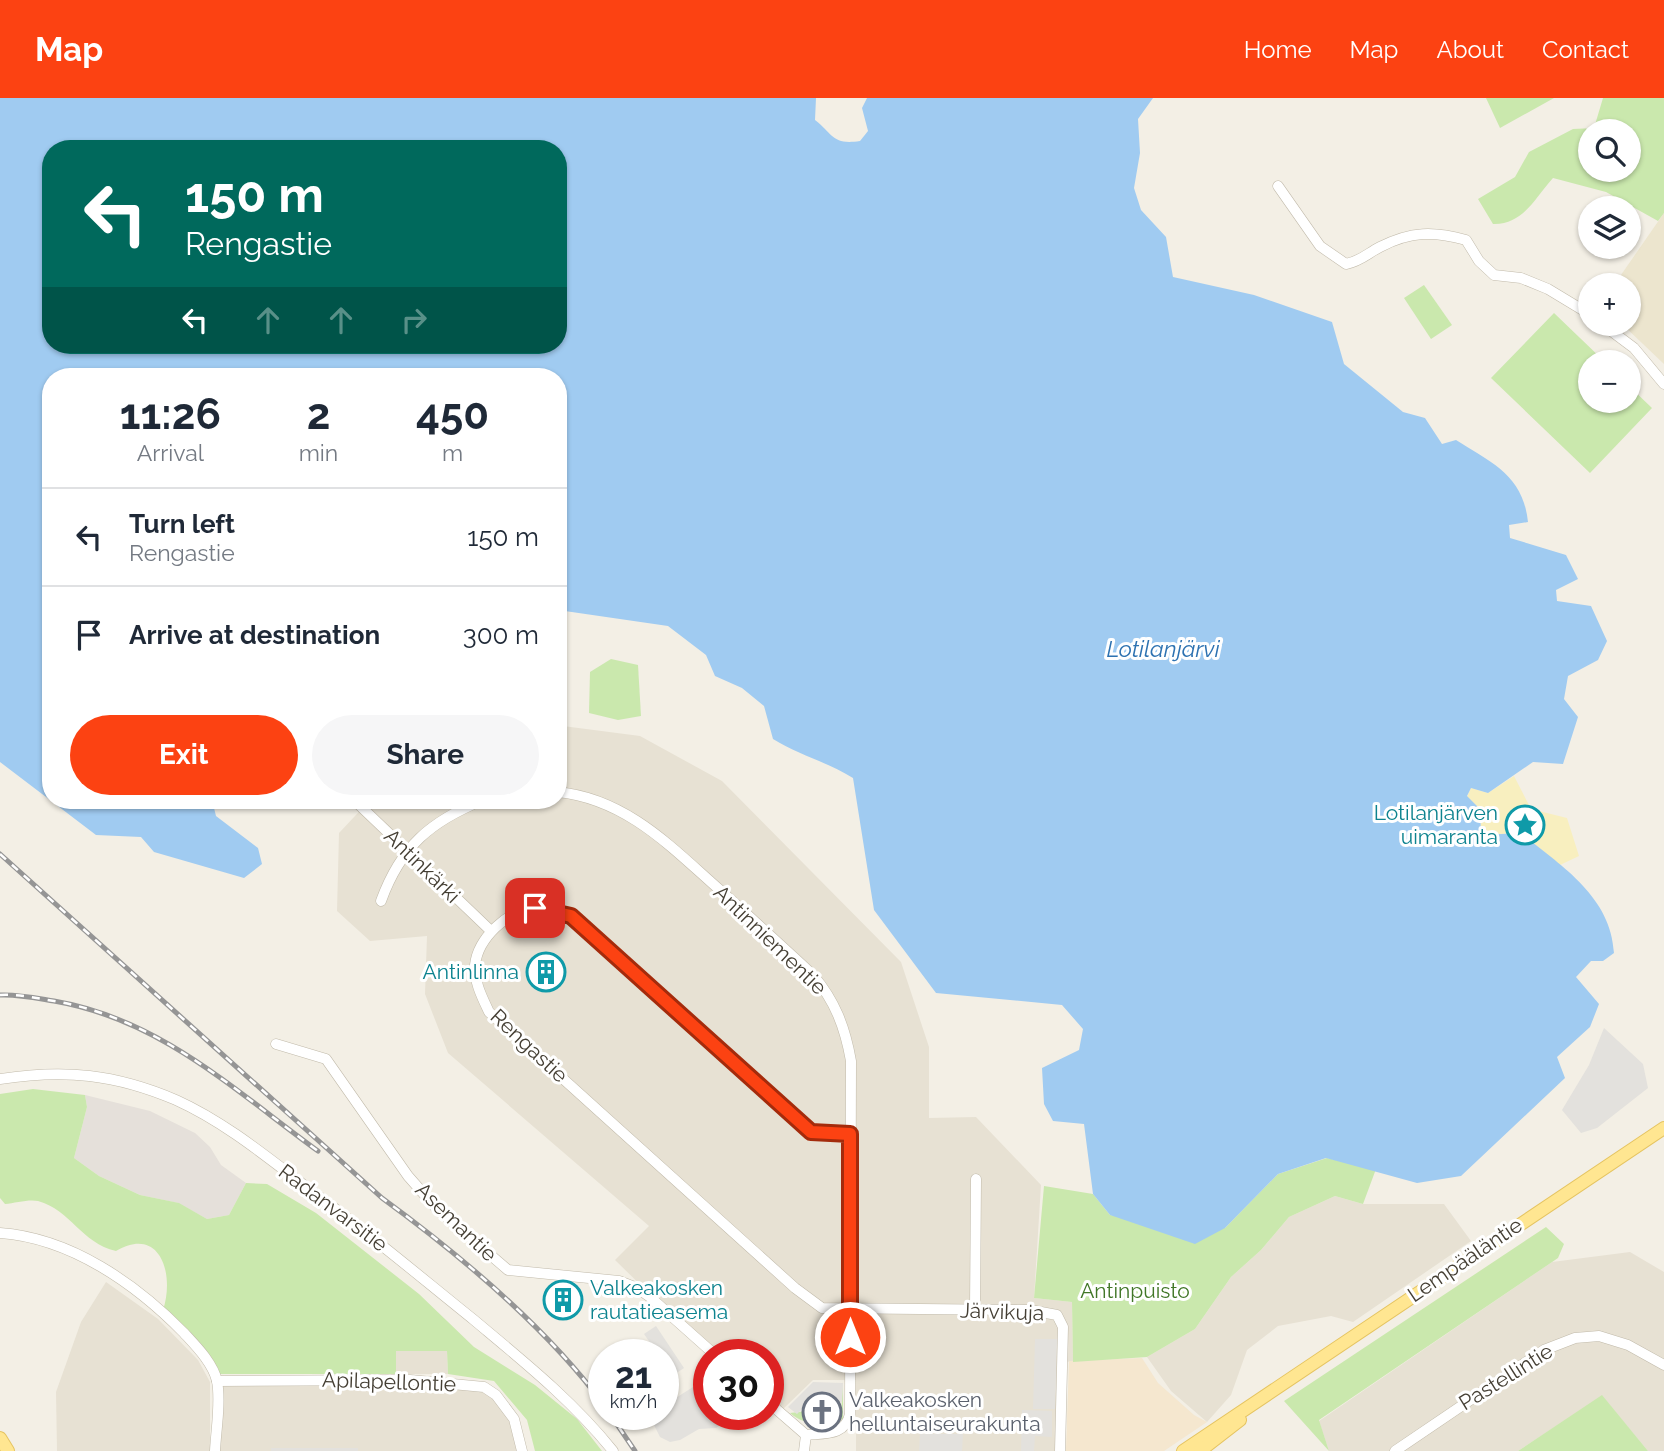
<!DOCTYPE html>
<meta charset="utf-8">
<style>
:root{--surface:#fff;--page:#f6f6f7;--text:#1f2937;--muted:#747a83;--line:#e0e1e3;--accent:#fc4212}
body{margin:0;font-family:Raleway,sans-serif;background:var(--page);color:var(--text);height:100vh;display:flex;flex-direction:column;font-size:26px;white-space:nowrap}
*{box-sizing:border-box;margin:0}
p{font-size:23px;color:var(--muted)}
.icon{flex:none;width:38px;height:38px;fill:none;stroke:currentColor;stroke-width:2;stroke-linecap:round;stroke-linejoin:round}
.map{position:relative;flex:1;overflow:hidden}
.sheet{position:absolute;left:42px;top:270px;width:525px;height:441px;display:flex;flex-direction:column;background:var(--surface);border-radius:28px;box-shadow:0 2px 5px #0004}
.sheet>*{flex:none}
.hud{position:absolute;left:42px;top:42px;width:525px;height:214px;border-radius:28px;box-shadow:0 2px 5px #0004;background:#00695c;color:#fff;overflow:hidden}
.tools{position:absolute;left:1578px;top:21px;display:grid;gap:14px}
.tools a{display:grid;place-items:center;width:63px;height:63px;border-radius:50%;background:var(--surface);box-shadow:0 2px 5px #0004;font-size:35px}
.speed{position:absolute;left:588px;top:1241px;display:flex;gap:14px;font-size:35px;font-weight:700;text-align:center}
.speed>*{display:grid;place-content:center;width:91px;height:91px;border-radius:50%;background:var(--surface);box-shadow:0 2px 5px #0004;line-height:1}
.speed small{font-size:18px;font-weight:400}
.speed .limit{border:10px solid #d22;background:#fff;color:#111}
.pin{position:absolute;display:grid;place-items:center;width:60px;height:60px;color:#fff;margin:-30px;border-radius:14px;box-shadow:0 4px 10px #0006}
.me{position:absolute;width:77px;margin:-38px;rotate:0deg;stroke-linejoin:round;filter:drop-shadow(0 0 5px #0008)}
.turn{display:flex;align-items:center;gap:24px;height:147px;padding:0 28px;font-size:32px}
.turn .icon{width:91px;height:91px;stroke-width:2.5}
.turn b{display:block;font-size:49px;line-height:60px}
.lanes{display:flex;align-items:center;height:66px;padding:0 28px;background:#0003;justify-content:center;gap:35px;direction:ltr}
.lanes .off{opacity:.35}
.eta{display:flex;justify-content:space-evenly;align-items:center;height:119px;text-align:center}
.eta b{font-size:42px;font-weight:700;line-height:49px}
.action{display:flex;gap:14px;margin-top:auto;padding:14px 28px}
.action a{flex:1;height:80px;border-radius:42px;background:var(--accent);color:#fff;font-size:28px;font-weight:700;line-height:80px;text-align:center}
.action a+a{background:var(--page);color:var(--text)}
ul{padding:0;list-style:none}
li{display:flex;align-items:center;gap:21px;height:98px;padding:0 28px;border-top:2px solid var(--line)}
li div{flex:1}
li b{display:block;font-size:26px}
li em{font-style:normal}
header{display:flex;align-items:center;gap:42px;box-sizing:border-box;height:98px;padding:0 35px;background:var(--accent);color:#fff}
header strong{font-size:33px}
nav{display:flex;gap:38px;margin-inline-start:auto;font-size:24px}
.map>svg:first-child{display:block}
.residential{fill:#e7e1d3}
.commercial{fill:#f5e7cf}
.industrial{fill:#e5e0da}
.education{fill:#ece5ce}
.green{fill:#cae8ad;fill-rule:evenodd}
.sand{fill:#f8efbf}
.parking{fill:#e3e1dd}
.water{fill:#a0cbf1;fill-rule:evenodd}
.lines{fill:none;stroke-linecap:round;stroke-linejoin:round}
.minor-casing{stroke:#c1baaa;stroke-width:11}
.major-casing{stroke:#e5c461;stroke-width:14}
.minor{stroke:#fff;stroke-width:10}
.major{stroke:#ffe691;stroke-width:12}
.rail-casing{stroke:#959595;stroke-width:5}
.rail{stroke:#fff;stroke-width:2.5;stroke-dasharray:8;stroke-linecap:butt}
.route-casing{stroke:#a42b0c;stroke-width:18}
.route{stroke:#fc4212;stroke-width:12}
.labels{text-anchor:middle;stroke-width:6;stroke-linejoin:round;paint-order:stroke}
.culture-label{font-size:21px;fill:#0d838f;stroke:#fff;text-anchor:end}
.street-label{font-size:21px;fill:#453f34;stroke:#fff}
.park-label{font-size:21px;fill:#417727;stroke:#fff}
.worship-label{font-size:21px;fill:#5b616d;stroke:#fff;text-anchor:start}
.water-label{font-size:23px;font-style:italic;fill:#2d72b1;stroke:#fff}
</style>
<header>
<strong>Map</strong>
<nav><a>Home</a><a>Map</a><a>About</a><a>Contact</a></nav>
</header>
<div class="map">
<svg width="1664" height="1353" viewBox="0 0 1664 1353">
<rect width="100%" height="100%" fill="#f3efe5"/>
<!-- residential -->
<g class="residential">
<path d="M558,594L563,628L640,638L722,683L901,864L929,949V1020L976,1019L1041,1087L1034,1200L1072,1204L1073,1264L1058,1263L1056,1353H856V1282H813L781,1313L768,1303V1256H711L615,1162L649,1128L448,955L425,896L427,838L370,843L337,813L339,735L370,702H558Z"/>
<path d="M1335,1098L1363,1106H1444L1471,1143L1353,1224L1331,1218L1278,1228L1247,1252L1231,1297L1207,1324L1171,1293L1147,1259L1195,1231L1231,1179L1261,1152L1289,1119Z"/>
<path d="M1630,1154L1664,1174V1353H1648L1602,1298L1518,1353H1329L1319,1323L1552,1164Z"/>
<path d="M106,1184L158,1221L198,1262L210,1284V1353H57L56,1294L81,1224Z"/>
<path d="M396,1253H447L448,1276H396Z"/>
<path d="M223,1283L406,1284L484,1292L494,1300L513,1326L519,1353H219L217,1292Z"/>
</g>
<!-- commercial -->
<path class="commercial" d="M1142,1260L1158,1285L1194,1317L1207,1324L1164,1353H1066L1069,1263Z"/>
<!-- industrial -->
<path class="industrial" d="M85,997L150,1013L195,1035L210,1049L221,1067L246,1085L229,1117L207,1121L178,1105L140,1097L99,1078L74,1060L87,1009Z"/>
<!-- education -->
<path class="education" d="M1664,115V266L1622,226H1629V187H1614Z"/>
<!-- green -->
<g class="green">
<path d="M1486,0H1554L1500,30Z"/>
<path d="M1603,0H1664V115L1658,123L1606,94L1553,80C1534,101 1523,127 1493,126L1478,101L1515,79L1529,54L1573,31L1594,30ZM1629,33V72H1591V33Z"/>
<path d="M1424,187L1452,227L1431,241L1404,200Z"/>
<path d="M1554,215L1605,264H1591V303H1629V288L1652,310L1590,375L1491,280Z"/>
<path d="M611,561L638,567L641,618L618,622L589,615L590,574Z"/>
<path d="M33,991L85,997L87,1009L74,1060L99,1078L140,1097L179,1105L207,1121L229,1117L246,1085L267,1086L316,1115L419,1196L474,1249L535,1287L577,1321L602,1353H535L527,1322L494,1283L448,1276L447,1253H396V1276H220L163,1212C175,1176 160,1127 116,1153C81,1145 71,1112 38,1103C29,1101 15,1105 5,1106L0,1100V996Z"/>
<path d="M1327,1060L1376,1071L1363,1106L1335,1098L1289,1119L1261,1152L1231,1179L1195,1231L1147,1259L1073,1264L1072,1204L1034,1200L1044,1088L1093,1096L1110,1117L1225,1130L1278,1076Z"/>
<path d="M1546,1129L1564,1146L1558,1160L1319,1322L1329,1353L1284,1303Z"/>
<path d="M843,1283V1321C827,1330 803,1327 790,1315L807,1313L811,1306L806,1320L833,1321L841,1317Z"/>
<path d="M1602,1297L1648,1353H1518Z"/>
</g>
<!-- sand -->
<path class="sand" d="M1514,678L1531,711L1567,720L1579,758L1560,767L1521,735L1481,737L1480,711L1467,699L1471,690L1488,695Z"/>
<!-- parking -->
<g class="parking">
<path d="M1604,930L1643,966L1648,990L1597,1030L1581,1035L1562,1012L1589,967Z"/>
<path d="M656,1228L684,1270L672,1278L663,1265V1256H658L644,1236Z"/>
<path d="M1035,1241H1057L1055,1311H1033Z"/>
<path d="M709,1279V1316L734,1318L716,1330L699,1331L680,1342L670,1344L660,1339L649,1317L663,1316V1308Z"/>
<path d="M813,1284L843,1285L842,1304L808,1305L797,1316L788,1309Z"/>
<path d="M1022,1312L1052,1313V1339L1035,1338L1034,1353H1021Z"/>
<path d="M920,1336H963L962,1353H919Z"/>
<rect x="271" y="1350" width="87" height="3"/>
</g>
<!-- water -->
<path class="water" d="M0,0H816L815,22C834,37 832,47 860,43L868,33L862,10L867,0H1153L1138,21L1140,55L1134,90L1141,112L1166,139L1173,179L1254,197L1332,224L1344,266L1403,314L1425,320L1442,346L1456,342C1492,365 1523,377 1528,424L1509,427L1510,440L1566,457L1578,481L1556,492L1557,503L1591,508L1607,543L1598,562L1568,578L1564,601L1578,619L1563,666L1533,664L1488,695L1471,690L1467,698L1480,711L1481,737L1521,735C1561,768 1611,798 1614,855L1603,863H1591L1576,879L1599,906L1590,929L1557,959L1565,980L1461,1078L1417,1085L1326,1060L1278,1076L1225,1130L1195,1146L1110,1117L1093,1096L1084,1026L1053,1023L1044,1006L1042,970L1079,952L1083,931L1062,907L936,895L874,812L853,680C827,664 799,657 773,641L764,608L742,590L715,578L706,557L668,528L558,512V278H51V702H212L216,718L258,750L262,766L244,780L154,754L141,739L96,737L0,664ZM51,51H558V247H51Z"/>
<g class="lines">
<defs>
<g id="minor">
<path d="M1278,88L1320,148L1346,166C1361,163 1368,155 1380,149C1411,133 1434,133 1466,142L1479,163L1494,177L1521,180L1548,191L1591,217"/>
<path d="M1602,226L1634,250L1664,286"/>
<path d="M558,694C627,701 672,750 721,793C752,821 783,849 813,877C835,903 845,929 851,963L850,1316C845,1338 825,1335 806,1337"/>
<path d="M354,702L491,833"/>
<path d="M381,803C401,748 431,723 483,702"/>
<path d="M276,946L326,961L408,1078L437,1111L508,1172L619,1183L637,1190L650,1199L714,1256"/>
<path d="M0,981C65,971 115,976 176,1002C229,1026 274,1065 321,1100C373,1139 423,1181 474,1222C523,1263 573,1303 613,1353"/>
<path d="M850,1036L811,1034L571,818C560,814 547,808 534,810C507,813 478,840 475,867C474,884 482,899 489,914L795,1190L822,1210L1030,1212L1057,1217L1063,1229L1060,1353"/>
<path d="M0,1135C71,1140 136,1186 184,1235C196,1248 213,1265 217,1283C221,1304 216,1332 215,1353"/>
<path d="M975,1212L976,1081"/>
<path d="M217,1283L410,1282L484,1289L496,1297L514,1321L522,1353"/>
<path d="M768,1304L806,1337"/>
<path d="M804,1353L806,1337"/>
<path d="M1395,1353L1544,1252L1575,1240L1599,1238L1628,1247L1664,1267"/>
</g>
<g id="major">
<path d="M0,1340L8,1353"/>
<path d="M1183,1353L1664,1030"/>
<path d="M1200,1353L1240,1322"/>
</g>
</defs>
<!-- minor casing -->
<use href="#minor" class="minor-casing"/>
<!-- major casing -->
<use href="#major" class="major-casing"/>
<!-- minor -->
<use href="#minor" class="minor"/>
<!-- major -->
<use href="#major" class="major"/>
<defs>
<g id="rail">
<path d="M0,756L382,1100C460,1157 546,1229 604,1307"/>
<path d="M0,897C18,896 36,900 54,903C160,921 234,992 318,1053"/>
<path d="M610,1316L635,1353"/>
</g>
</defs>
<!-- rail casing -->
<use href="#rail" class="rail-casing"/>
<!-- rail -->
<use href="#rail" class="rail"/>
</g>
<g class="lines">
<defs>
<path id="route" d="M535,810L571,818L811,1034L850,1036V1239"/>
</defs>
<!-- route casing -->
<use href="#route" class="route-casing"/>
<!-- route -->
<use href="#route" class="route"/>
</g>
<!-- icons -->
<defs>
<symbol id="sight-ring" viewBox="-11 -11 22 22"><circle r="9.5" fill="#fff" stroke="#0f9aa8" stroke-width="1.5"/><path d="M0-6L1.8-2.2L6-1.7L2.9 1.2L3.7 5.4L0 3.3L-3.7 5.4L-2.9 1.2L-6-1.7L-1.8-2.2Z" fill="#0f9aa8"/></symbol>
<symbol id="building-ring" viewBox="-11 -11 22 22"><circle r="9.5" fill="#fff" stroke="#0f9aa8" stroke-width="1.5"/><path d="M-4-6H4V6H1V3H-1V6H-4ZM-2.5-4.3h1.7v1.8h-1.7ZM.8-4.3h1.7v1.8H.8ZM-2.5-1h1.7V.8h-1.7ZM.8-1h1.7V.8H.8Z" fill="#0f9aa8"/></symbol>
<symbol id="church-ring" viewBox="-11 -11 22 22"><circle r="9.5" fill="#fff" stroke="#6b7280" stroke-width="1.5"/><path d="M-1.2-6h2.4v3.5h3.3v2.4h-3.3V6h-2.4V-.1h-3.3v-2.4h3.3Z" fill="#6b7280"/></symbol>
</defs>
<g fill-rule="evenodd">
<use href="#sight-ring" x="1503" y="705" width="44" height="44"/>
<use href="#building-ring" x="524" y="852" width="44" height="44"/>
<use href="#building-ring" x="541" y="1180" width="44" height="44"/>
<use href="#church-ring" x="800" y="1292" width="44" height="44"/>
</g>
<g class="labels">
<!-- culture labels -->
<g class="culture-label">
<text x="1498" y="722">Lotilanjärven<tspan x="1498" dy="24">uimaranta</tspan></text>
<text x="519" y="881">Antinlinna</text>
<text x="590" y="1197" text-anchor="start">Valkeakosken<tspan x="590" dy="24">rautatieasema</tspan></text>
</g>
<!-- street labels -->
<g class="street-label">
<text transform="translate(422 768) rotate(44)" y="7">Antinkärki</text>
<text transform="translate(770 842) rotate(44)" y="7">Antinniementie</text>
<text transform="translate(529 948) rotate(43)" y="7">Rengastie</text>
<text transform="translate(333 1110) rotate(37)" y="7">Radanvarsitie</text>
<text transform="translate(456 1124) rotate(44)" y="7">Asemantie</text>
<text transform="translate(1465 1162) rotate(-34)" y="7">Lempääläntie</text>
<text transform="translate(1002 1214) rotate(2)" y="7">Järvikuja</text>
<text transform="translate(1506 1279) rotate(-32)" y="7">Pastellintie</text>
<text transform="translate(389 1284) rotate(2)" y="7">Apilapellontie</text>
</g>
<!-- park labels -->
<g class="park-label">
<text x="1135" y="1200">Antinpuisto</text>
</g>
<!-- worship labels -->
<g class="worship-label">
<text x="849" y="1309">Valkeakosken<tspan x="849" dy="24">helluntaiseurakunta</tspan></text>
</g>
<!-- water labels -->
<g class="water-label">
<text x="1163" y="559">Lotilanjärvi</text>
</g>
</g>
</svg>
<div class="tools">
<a><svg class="icon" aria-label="search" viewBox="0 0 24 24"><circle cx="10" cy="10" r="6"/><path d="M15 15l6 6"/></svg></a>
<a><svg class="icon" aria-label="layers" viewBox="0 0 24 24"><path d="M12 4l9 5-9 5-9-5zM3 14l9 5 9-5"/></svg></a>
<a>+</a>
<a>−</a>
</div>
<div class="speed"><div>21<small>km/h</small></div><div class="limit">30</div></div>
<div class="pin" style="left:535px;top:810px;background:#d93025"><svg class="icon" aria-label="arrive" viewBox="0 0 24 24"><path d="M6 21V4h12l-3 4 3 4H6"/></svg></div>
<svg class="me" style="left:850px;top:1239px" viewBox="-20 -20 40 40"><circle r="17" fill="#fc4212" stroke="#fff" stroke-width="3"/><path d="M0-11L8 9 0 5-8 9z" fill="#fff"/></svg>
<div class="hud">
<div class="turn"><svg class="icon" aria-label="left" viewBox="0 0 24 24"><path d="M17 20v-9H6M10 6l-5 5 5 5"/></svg><div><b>150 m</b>Rengastie</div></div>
<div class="lanes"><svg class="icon" aria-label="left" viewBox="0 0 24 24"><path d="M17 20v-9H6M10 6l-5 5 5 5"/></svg><svg class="icon off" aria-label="ahead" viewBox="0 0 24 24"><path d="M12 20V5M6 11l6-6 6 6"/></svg><svg class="icon off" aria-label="ahead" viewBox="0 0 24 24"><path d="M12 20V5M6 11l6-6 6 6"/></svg><svg class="icon off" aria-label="right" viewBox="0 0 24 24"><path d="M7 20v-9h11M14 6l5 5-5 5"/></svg></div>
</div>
<section class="sheet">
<div class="eta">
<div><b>11:26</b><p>Arrival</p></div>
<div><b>2</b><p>min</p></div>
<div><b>450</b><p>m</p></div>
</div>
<ul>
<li><svg class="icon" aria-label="left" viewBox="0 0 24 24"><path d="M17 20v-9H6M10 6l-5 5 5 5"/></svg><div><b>Turn left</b><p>Rengastie</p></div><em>150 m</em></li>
<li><svg class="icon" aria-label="arrive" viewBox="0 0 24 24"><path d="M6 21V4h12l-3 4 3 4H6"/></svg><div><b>Arrive at destination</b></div><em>300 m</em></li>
</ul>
<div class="action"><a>Exit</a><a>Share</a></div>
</section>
</div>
